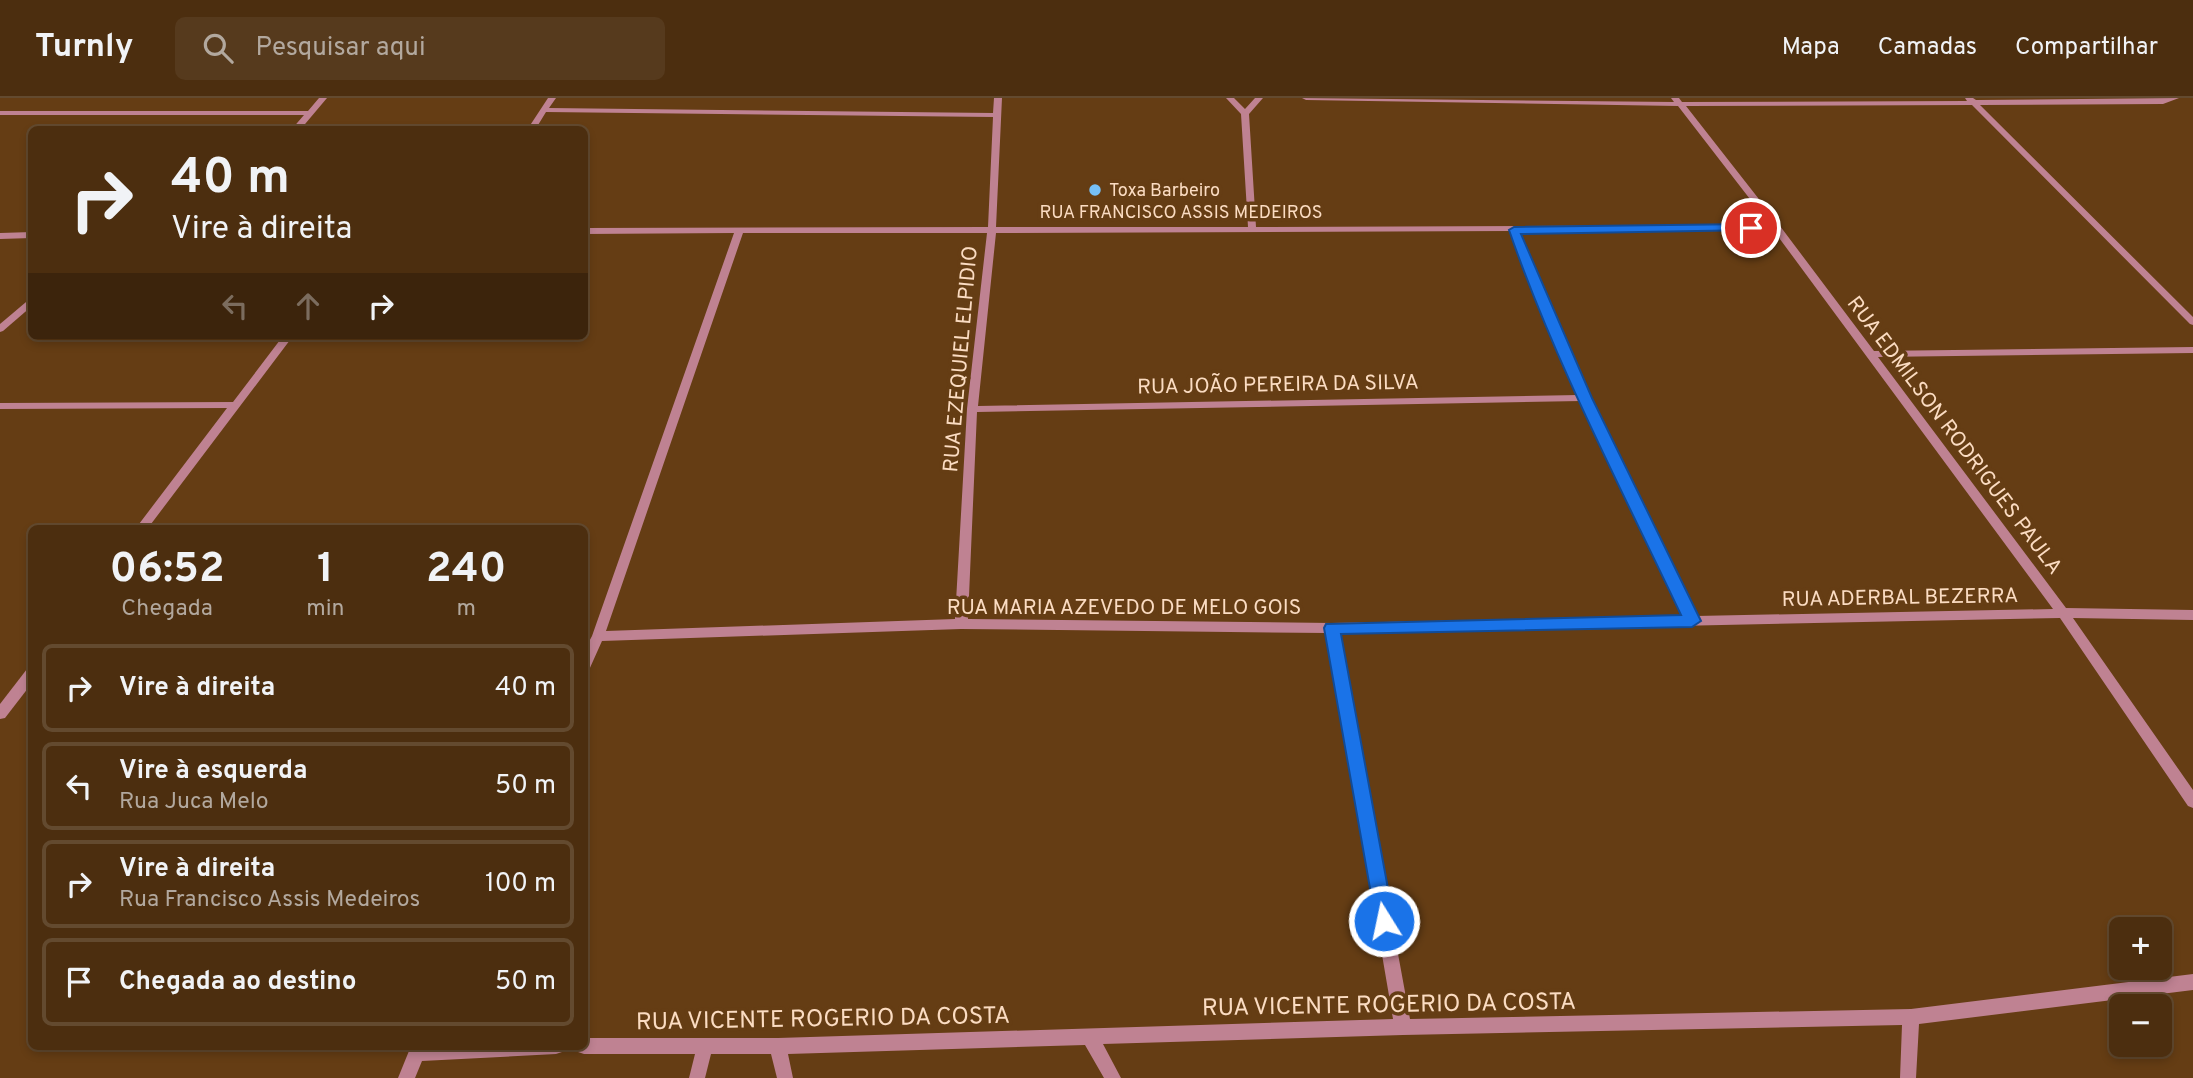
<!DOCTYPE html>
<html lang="pt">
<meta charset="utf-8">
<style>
:root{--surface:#4c2e0f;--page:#563a1d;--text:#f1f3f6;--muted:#b2a89e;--line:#634a2f}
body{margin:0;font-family:Overpass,sans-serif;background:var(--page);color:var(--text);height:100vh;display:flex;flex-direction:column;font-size:26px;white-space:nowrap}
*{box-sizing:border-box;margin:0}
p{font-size:23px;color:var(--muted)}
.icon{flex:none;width:38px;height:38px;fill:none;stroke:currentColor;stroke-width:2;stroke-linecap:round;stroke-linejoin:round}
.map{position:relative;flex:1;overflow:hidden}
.panel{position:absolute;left:28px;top:427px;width:560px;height:525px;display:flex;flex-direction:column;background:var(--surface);border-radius:10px;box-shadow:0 4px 10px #0003,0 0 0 2px var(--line)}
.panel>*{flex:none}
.top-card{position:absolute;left:28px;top:28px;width:560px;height:214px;border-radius:10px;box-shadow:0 4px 10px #0003,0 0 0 2px var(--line);background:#4c2e0f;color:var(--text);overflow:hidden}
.fabs{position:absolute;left:2109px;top:819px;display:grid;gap:14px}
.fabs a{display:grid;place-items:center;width:63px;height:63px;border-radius:10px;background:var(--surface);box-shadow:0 4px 10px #0003,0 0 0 2px var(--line);font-size:35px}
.pin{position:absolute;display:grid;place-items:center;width:60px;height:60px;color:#fff;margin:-30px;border:4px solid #fff;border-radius:50%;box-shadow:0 2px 7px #0007}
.me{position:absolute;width:77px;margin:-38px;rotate:350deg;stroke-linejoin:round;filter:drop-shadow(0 0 5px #0008)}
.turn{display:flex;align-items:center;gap:24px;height:147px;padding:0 28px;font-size:32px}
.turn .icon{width:91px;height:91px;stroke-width:2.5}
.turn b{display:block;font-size:49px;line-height:60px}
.lanes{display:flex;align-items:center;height:66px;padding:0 28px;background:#0003;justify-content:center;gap:35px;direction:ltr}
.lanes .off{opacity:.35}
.eta{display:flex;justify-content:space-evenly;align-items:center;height:119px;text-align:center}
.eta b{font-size:42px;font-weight:700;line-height:49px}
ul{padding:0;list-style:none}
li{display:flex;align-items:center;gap:21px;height:88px;margin:0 14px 10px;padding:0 14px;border:4px solid var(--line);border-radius:10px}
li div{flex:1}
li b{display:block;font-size:26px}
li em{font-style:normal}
header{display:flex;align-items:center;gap:42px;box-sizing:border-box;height:98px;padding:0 35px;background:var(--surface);border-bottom:2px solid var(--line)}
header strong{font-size:33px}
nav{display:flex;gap:38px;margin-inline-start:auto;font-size:24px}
.search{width:490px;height:63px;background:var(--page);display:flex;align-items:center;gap:18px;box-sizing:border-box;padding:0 24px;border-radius:10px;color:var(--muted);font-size:26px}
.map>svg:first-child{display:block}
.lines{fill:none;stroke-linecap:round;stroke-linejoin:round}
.minor{fill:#bf8292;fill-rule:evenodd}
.route{fill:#1a73e8;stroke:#114b97;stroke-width:2}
.poi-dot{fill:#76c0f7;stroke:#653d14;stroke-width:2.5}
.labels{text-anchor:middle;stroke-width:7;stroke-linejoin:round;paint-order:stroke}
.far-poi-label{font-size:18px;fill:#fbdcc2;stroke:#653d14;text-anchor:start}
.far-street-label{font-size:18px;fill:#fbdcc2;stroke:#653d14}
.street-label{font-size:21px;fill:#fbdcc2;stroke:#653d14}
.near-street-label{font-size:24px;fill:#fbdcc2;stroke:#653d14}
</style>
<header>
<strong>Turnly</strong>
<div class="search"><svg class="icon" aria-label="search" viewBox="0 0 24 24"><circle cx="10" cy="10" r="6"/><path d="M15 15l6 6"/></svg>Pesquisar aqui</div>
<nav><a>Mapa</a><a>Camadas</a><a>Compartilhar</a></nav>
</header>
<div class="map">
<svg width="2193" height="980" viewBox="0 0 2193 980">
<rect width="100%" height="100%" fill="#653d14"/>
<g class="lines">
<!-- minor -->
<g class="minor">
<path d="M319,0H327L300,32H291L304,17H0V13H308Z"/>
<path d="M548,0H556L549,10L993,15L994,0H1002L996,129H1248L1241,16L1226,0H1234L1245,11L1255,0H1263L1249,16L1256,129L1770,127L1678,8L1306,2L1302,0L1674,4L1671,0H1679L1682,4L1967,3L1965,0H1973L1976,2L2179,0L2163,6L1980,7L2193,219V227L2190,226L1972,7L1686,8L1780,128L1874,253L2193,249V255L1878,259L2066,510L2193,512V522L2073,520L2193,692V710L2188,708L2060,520L1339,535L1410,921L1911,911L2193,876V892L1919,926L1916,980H1900L1902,927L1403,937L1103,946L1121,980H1104L1085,947L788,956L793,980H777L771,956H711L705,980H689L695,956H584L578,954L576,948H584V940H778L1393,921L1327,535L961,531L602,543L589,572L584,573V553L592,538L734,135L584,136V130L988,129L993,19L546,14L535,32H527ZM1510,133L1549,232L1578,297L978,308L996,135ZM1519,133H1774L2053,511L1696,518C1634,390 1569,266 1519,133ZM743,135H987L967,311L955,521L606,533ZM1581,303L1683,518L1332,525L968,521L977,314Z"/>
<path d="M32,134V140L0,141V135Z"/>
<path d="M32,199V208L3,233L0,234V226Z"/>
<path d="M283,238H293L148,430H136L227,310L0,311V305L233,304Z"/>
<path d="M32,570V585L5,620L0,621V606L27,571Z"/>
<path d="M411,948H564L562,954L556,956L422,963L415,980H398Z"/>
</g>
</g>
<!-- route -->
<path class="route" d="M1751,126L1757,130L1755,132L1521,136L1592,300L1701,523L1692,529L1341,536L1394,823L1391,830L1384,832L1377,830L1324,530L1326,526L1681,517C1621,390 1555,265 1509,132L1514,129Z"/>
<!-- markers -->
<circle class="poi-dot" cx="1095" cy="92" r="7"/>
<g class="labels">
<!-- far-poi labels -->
<g class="far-poi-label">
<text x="1109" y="98">Toxa Barbeiro</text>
</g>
<!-- far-street labels -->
<g class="far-street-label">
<text x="1181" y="120">RUA FRANCISCO ASSIS MEDEIROS</text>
</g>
<!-- street labels -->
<g class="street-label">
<text transform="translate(960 261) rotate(-85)" y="7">RUA EZEQUIEL ELPIDIO</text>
<text transform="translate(1278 286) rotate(-1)" y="7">RUA JOÃO PEREIRA DA SILVA</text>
<text transform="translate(1955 337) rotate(53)" y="7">RUA EDMILSON RODRIGUES PAULA</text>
<text transform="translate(1900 499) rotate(-1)" y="7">RUA ADERBAL BEZERRA</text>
<text x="1124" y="516">RUA MARIA AZEVEDO DE MELO GOIS</text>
</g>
<!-- near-street labels -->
<g class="near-street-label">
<text transform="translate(1389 906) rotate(-1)" y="8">RUA VICENTE ROGERIO DA COSTA</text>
<text transform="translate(823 920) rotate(-1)" y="8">RUA VICENTE ROGERIO DA COSTA</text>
</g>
</g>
</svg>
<div class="fabs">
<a>+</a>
<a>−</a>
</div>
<div class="pin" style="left:1751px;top:130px;background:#d93025"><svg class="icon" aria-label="arrive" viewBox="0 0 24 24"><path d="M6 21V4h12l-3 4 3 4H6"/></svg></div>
<svg class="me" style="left:1384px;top:823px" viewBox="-20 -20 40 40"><circle r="17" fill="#1a73e8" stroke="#fff" stroke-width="3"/><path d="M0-11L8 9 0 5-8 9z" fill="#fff"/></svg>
<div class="top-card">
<div class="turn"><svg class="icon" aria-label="right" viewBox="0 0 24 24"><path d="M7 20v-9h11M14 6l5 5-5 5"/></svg><div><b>40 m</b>Vire à direita</div></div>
<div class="lanes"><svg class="icon off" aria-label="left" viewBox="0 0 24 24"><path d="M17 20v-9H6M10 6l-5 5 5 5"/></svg><svg class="icon off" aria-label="ahead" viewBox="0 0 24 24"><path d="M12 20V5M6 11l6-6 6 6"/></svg><svg class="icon" aria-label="right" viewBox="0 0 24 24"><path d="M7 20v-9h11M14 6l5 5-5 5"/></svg></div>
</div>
<section class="panel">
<div class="eta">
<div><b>06:52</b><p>Chegada</p></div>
<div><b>1</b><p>min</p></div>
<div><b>240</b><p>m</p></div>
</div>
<ul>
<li><svg class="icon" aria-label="right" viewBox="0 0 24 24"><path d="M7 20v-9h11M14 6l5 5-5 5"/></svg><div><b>Vire à direita</b></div><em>40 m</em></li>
<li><svg class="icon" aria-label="left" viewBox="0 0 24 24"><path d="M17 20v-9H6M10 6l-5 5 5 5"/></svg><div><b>Vire à esquerda</b><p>Rua Juca Melo</p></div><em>50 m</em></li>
<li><svg class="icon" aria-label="right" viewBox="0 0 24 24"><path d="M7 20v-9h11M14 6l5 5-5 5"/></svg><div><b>Vire à direita</b><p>Rua Francisco Assis Medeiros</p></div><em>100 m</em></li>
<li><svg class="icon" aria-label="arrive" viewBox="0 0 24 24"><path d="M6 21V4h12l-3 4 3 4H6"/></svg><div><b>Chegada ao destino</b></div><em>50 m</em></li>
</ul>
</section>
</div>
